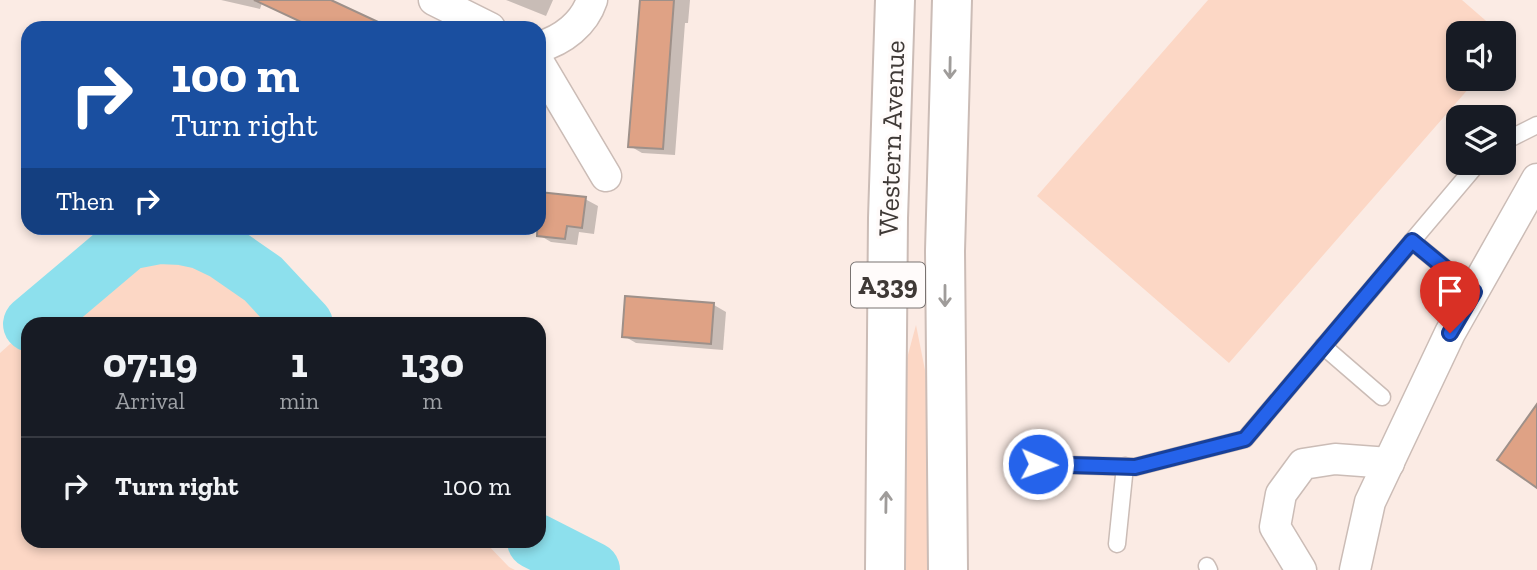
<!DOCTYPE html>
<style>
:root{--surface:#171b24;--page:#242831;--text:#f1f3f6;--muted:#9ea1a6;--line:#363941}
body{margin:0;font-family:"Zilla Slab",serif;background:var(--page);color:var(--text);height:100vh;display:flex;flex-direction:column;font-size:26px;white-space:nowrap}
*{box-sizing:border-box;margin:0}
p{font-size:23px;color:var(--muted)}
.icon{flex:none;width:38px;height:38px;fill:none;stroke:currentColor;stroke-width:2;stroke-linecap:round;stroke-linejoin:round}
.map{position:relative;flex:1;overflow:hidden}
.panel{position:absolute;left:21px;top:317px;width:525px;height:231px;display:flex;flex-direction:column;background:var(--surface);border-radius:21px;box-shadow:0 4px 10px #0003}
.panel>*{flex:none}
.guide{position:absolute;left:21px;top:21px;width:525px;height:214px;border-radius:21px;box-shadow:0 4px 10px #0003;background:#1a4fa0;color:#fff;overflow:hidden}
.controls{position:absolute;left:1446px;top:21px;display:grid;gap:14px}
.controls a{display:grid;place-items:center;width:70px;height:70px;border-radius:14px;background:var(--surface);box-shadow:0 4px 10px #0003;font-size:35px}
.pin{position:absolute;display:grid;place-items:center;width:60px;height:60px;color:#fff;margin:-72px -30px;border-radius:50% 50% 50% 0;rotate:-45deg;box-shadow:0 0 7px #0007}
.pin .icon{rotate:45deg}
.me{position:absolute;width:77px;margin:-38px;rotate:92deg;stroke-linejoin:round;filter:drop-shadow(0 0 5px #0008)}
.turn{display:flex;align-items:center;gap:24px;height:147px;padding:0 35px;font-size:32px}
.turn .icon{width:91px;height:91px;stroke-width:2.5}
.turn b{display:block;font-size:49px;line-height:60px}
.then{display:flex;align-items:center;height:66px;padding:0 35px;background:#0003;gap:14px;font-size:26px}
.eta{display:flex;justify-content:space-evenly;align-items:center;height:119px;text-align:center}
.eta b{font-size:42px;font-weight:800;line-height:49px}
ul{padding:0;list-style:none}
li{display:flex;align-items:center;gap:21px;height:98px;padding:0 35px;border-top:2px solid var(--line)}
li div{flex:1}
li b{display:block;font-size:26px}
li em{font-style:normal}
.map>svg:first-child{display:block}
.green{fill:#fcd7c5}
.shadow{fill:#0003}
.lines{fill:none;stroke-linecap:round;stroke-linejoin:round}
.river{stroke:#8de0ed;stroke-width:56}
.building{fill:#dfa285;stroke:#9e9089;stroke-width:2}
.lane-casing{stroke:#cbbcb6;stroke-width:19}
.street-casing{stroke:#cbbcb6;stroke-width:33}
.highway-casing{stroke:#cbbcb6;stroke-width:42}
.lane{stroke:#fff;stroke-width:16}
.street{stroke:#fff;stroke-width:30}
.highway{stroke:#fff;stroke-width:38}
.oneway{stroke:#9f9c9a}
.route-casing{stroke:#184099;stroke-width:18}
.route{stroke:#2563eb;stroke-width:12}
.labels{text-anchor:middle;stroke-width:7;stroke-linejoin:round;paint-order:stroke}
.shield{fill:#fffbfa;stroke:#797371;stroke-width:2}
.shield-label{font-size:26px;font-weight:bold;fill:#3f3936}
.street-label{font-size:28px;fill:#3f3936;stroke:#fffbfa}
</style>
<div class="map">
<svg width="1537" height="570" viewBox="0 0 1537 570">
<rect width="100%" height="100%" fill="#fbebe4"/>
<!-- green -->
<g class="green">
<path d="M1208,0H1462L1500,33H1458V79H1477L1229,363L1037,196Z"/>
<path d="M183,251L257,285L282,324H33L69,291Z"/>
<path d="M916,325L926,375L928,570H903L906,362Z"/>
<path d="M28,328V541H484L509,567L515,570H0V353Z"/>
</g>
<!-- shadow -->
<g class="shadow">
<path d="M221,0H327L381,28H314L262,3L260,9Z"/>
<path d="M506,0H553L546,16Z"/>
<path d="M641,0H690L688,23H685L675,155L642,153L630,146Z"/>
<path d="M585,199L598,206L594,234L579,232L577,245L551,242L539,235L540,230L521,228H539Z"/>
<path d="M714,305L726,312L723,350L636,343L624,336Z"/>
</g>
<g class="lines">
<!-- river -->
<g class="river">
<path d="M31,324L128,242L159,236L182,237L201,241L224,252L263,279L305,324"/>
<path d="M535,541L592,570"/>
</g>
</g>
<!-- building -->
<g class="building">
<path d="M254,0H331L391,28H314Z"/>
<path d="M640,0H674L663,149L628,147Z"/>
<path d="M539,192L586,197L582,228L567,226L565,239L537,236Z"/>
<path d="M625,296L714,303L711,344L622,337Z"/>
<path d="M1537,404V488L1497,460Z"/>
</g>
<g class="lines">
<defs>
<g id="lane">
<path d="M1503,142L1537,125"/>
<path d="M1412,241L1474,292"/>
<path d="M1323,346L1382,397"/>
<path d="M1038,464L1135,467L1245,439L1478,163"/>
<path d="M1117,544L1125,466"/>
<path d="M1207,566L1209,570"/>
</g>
<g id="street">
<path d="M434,0L490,28"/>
<path d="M539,47C563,40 584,24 592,0"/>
<path d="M539,63L606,176"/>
<path d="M1301,570L1275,527L1281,494L1303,464L1335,459L1389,463"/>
<path d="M1355,570L1370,502L1450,333L1537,179"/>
</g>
<g id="highway">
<path d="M885,570L888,218L895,0"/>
<path d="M948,570L945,251L952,0"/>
</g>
</defs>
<!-- lane casing -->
<use href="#lane" class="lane-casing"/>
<!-- street casing -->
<use href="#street" class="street-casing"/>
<!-- highway casing -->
<use href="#highway" class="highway-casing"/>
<!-- lane -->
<use href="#lane" class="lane"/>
<!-- street -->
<use href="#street" class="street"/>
<!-- highway -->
<use href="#highway" class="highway"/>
</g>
<!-- one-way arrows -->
<defs><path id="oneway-shaft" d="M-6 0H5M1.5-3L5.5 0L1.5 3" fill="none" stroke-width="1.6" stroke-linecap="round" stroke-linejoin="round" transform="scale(1.75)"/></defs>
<g class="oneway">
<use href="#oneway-shaft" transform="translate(950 68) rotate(91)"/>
<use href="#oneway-shaft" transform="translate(945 296) rotate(90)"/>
<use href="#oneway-shaft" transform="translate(886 502) rotate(-89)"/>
</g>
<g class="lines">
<defs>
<path id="route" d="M1038,464L1135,467L1245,439L1412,241L1474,292L1450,333"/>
</defs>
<!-- route casing -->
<use href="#route" class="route-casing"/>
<!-- route -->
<use href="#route" class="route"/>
</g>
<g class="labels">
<!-- shield labels -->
<rect class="shield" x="851" y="262.5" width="74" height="45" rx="5"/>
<g class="shield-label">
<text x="888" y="294">A339</text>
</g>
<!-- street labels -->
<g class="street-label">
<text transform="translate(891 138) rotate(-88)" y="10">Western Avenue</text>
</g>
</g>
</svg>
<div class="controls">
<a><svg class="icon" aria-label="sound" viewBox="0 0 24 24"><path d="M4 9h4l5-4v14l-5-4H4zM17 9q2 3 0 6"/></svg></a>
<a><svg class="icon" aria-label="layers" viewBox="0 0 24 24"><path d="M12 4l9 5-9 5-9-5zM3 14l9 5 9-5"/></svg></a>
</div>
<div class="pin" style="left:1450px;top:333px;background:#d93025"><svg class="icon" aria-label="arrive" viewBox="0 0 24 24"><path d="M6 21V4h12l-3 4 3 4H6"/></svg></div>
<svg class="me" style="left:1038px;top:464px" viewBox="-20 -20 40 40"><circle r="17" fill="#2563eb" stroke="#fff" stroke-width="3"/><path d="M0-11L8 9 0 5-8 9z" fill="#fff"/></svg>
<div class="guide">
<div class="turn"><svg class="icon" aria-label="right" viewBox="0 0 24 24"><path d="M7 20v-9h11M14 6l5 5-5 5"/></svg><div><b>100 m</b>Turn right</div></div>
<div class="then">Then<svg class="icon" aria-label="right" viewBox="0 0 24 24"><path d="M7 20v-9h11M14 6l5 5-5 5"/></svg></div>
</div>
<section class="panel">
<div class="eta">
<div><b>07:19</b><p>Arrival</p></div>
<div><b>1</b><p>min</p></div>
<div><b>130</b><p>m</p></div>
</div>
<ul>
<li><svg class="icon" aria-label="right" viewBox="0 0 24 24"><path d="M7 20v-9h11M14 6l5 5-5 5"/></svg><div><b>Turn right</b></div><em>100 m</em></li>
</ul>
</section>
</div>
